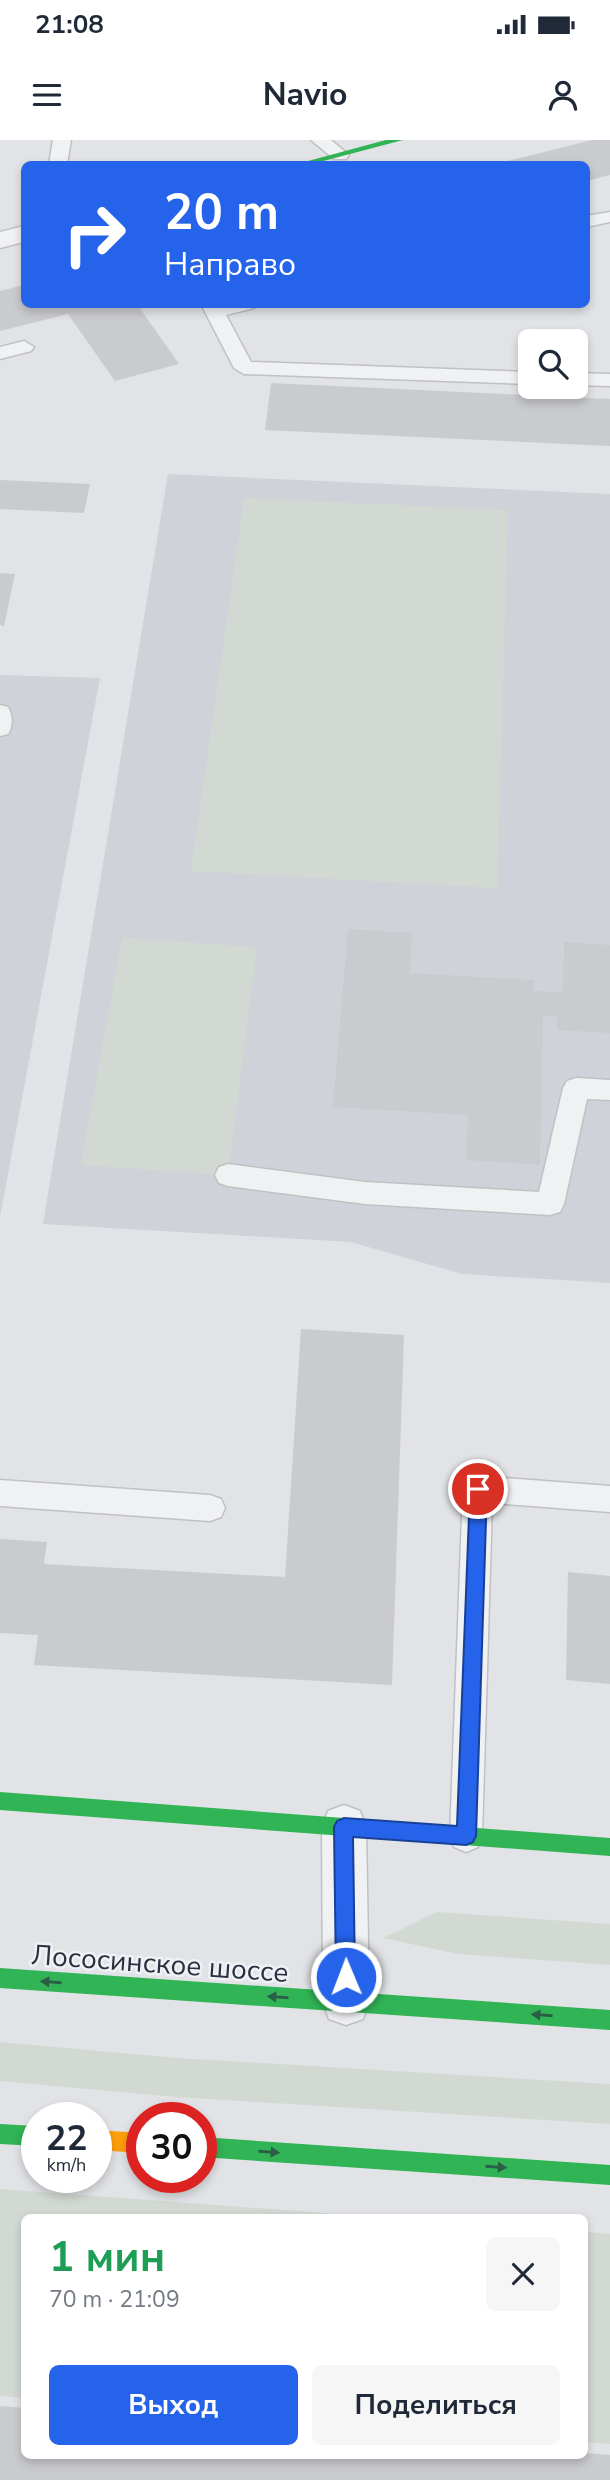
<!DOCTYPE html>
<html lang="ru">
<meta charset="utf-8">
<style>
:root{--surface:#fff;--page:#f6f6f7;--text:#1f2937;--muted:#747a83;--accent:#2563eb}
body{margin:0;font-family:"Nunito Sans",sans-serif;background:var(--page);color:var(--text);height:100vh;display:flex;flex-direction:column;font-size:26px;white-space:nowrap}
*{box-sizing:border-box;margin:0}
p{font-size:23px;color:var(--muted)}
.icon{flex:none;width:38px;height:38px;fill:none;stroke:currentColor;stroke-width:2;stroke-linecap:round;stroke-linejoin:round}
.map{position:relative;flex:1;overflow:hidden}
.details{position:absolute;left:21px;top:2074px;width:567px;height:245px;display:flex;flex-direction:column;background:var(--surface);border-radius:10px;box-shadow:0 4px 10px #0003}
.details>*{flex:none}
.guide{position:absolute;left:21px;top:21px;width:569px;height:147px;border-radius:10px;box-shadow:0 4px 10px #0003;background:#2563eb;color:#fff;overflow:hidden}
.fabs{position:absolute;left:518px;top:189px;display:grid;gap:14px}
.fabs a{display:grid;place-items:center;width:70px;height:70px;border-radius:10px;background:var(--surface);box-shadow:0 4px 10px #0003;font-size:35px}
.speed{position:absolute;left:21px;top:1962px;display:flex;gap:14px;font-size:35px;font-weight:700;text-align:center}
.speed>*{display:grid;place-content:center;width:91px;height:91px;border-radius:50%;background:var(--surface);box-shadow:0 4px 10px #0003;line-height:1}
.speed small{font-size:18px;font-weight:400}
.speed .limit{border:10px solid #d22;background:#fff;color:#111}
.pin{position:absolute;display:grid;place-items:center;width:60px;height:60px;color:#fff;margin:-30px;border:4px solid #fff;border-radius:50%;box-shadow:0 2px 7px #0007}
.me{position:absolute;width:77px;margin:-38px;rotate:359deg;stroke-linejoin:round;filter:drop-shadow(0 0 5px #0008)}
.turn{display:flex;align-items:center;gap:24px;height:147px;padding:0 28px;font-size:32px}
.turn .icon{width:91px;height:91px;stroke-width:2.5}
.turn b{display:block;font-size:49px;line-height:60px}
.round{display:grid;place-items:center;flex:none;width:74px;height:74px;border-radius:10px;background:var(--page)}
.overview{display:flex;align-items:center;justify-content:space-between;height:119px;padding:0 28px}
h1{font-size:42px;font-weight:700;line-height:52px;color:#1e9e55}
.action{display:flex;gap:14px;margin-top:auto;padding:14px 28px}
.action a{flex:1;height:80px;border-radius:10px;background:var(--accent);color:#fff;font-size:28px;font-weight:700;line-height:80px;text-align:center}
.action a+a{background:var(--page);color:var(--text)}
.status{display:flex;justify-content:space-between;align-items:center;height:49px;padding:0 35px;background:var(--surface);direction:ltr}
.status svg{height:19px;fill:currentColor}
header{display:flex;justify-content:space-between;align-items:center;height:91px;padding:0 28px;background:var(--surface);font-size:32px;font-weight:700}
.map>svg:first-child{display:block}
.built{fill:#d0d2d9}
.green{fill:#d2d9d2}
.building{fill:#cacbce}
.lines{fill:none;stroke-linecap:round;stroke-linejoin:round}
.lane-casing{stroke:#c0c1c4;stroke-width:3}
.street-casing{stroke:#c0c1c4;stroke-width:3}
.lane{fill:#f0f1f3;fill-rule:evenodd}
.street{fill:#f0f1f3;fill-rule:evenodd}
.fast{fill:#30b455;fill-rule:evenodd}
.slow{fill:#ff9f0a;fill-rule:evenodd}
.oneway{fill:#2b5e46}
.route{fill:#2563eb;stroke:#184099;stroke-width:2}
.labels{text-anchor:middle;stroke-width:5;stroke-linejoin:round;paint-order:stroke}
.near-street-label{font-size:28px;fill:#29303e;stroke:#eff1f5}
</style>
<div class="status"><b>21:08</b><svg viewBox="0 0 49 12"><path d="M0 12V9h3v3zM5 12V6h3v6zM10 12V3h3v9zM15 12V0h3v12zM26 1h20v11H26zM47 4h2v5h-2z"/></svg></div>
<header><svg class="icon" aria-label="menu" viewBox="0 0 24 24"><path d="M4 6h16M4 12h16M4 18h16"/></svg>Navio<svg class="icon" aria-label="person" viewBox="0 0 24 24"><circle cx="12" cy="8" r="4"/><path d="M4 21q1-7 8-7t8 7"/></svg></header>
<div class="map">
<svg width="610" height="2340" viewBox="0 0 610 2340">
<rect width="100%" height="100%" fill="#e2e3e6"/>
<!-- built -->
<g class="built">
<path d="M168,334L610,354V1143L462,1134L351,1102L43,1084Z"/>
<path d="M0,535L100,538L0,1077Z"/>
</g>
<!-- green -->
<g class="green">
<path d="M244,358L508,370L497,748L191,731Z"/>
<path d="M122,798L257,807L228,1035L81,1025Z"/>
<path d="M437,1772L610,1784V1825L458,1814L383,1798Z"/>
<path d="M0,1902L177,1918L610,1944V1984L176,1957L0,1941Z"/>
<path d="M0,2049L378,2077H24V2258L0,2256Z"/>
<path d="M585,2092L610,2094V2304L585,2302Z"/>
</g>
<!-- building -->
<g class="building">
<path d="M592,0H610V35L586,41V24H496Z"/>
<path d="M24,145V164H137L179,224L115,241L68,174L0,191V151Z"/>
<path d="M271,243L610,259V306L265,290Z"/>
<path d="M0,340L90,344L84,373L0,369Z"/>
<path d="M0,433L15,434L4,486L0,485Z"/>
<path d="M348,789L412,793L410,833L534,840L533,851L563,852L564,802L610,805V893L557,890V877L543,876L540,1025L466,1020L468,975L333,967Z"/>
<path d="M301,1189L404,1195L392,1545L34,1525L38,1495L0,1493V1399L47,1402L44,1424L285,1437Z"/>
<path d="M568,1432L610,1436V1544L566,1540Z"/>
<path d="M0,2266L24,2268V2315L584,2313L610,2315V2340H0Z"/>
</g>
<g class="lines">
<defs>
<g id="lane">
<path d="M53,0H71L67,24H49Z"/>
<path d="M311,0H331L349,15L346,19H334Z"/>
<path d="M610,72V82L586,87V76Z"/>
<path d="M201,164H256L254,168L226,175L251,222L530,232V244L244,234L234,228Z"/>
<path d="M24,201L34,207L31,211L0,219V207Z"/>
<path d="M576,233L610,234V246L576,245Z"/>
<path d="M0,565L8,567C13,576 13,586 8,594L0,596Z"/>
<path d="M576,938L610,940V960L587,959L564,1064L560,1072L550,1075L365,1064L228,1046L219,1043L215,1035L219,1027L228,1024L365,1042L539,1052L563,948L567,941Z"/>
<path d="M478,1336L610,1346V1372L492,1363L482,1696L478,1707L466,1712L454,1707L450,1696L463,1349L468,1340Z"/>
<path d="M0,1340L210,1355L221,1359L225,1368L221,1377L210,1381L0,1366Z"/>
</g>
<g id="street">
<path d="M24,86V102L0,108V92Z"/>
<path d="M344,1665L360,1671L366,1687L369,1862L363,1879L346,1885L329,1879L323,1862L322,1687L328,1671Z"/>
</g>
</defs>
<!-- lane casing -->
<use href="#lane" class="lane-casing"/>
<!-- street casing -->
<use href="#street" class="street-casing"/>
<!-- lane -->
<use href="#lane" class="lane"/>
<!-- street -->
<use href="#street" class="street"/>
<!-- fast -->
<g class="fast">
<path d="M386,0H403L312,24H297Z"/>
<path d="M0,1652L610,1698V1716L0,1670Z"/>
<path d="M0,1828L610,1870V1890L0,1848Z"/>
<path d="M0,1984L37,1986V2006L0,2004Z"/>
<path d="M201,1997L610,2025V2045L201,2017Z"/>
</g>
<!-- slow -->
<path class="slow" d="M96,1990L142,1993V2013L96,2010Z"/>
</g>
<!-- one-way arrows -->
<defs><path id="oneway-solid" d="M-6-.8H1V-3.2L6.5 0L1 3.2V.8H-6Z" transform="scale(1.75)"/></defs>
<g class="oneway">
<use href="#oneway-solid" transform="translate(51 1842) rotate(-176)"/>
<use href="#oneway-solid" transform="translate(278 1857) rotate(-176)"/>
<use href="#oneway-solid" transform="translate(542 1875) rotate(-176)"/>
<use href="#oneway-solid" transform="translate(269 2012) rotate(4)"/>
<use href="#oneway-solid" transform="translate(496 2027) rotate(4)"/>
</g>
<!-- route -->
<path class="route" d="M478,1342L484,1344L487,1349L476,1696L473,1702L466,1705L353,1697L355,1837L352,1844L346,1847L339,1844L336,1837L334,1687L337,1681L344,1678L457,1686L470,1349L472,1344Z"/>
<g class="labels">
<!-- near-street labels -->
<g class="near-street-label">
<text transform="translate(160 1823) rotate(4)" y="10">Лососинское шоссе</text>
</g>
</g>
</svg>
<div class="fabs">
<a><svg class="icon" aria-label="search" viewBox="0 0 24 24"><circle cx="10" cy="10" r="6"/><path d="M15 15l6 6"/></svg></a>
</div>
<div class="speed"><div>22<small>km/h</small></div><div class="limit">30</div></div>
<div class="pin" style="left:478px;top:1349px;background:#d93025"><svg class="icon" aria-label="arrive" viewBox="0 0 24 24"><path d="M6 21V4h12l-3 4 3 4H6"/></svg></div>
<svg class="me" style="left:346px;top:1837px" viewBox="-20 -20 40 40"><circle r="17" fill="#2563eb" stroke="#fff" stroke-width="3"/><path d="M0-11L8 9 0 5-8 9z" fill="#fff"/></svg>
<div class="guide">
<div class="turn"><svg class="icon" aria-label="right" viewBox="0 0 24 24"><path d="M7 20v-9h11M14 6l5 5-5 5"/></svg><div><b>20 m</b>Направо</div></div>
</div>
<section class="details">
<div class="overview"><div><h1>1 мин</h1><p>70 m · 21:09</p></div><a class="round"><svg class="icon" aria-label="close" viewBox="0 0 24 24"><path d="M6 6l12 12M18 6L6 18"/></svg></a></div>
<div class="action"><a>Выход</a><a>Поделиться</a></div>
</section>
</div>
